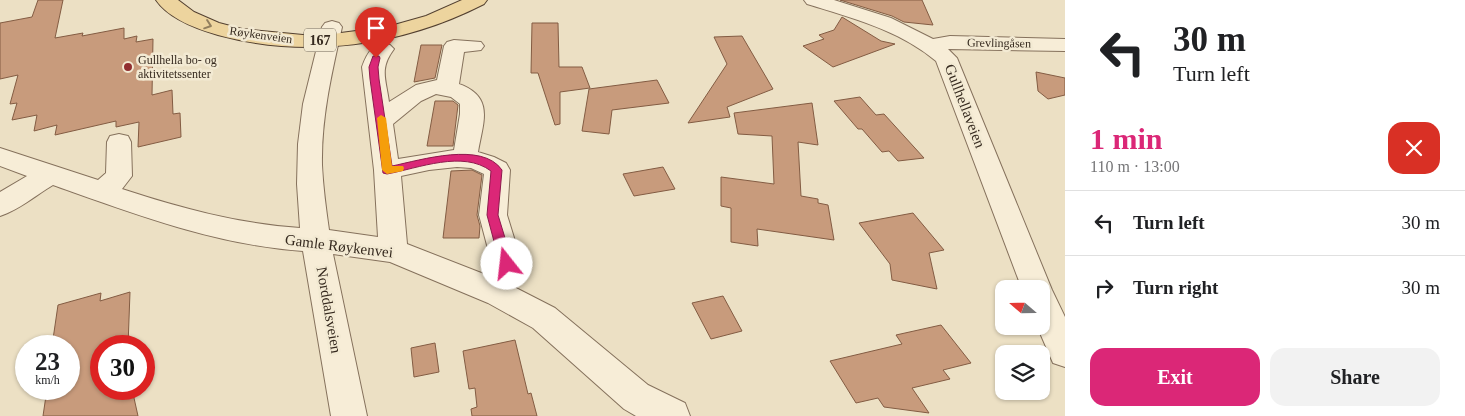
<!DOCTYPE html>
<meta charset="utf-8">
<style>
:root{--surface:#fff;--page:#f2f2f2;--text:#202124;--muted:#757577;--line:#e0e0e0;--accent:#db2777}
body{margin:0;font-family:Georgia,serif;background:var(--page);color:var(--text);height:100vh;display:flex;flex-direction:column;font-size:19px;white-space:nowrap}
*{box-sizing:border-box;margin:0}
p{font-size:16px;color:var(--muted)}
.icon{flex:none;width:28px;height:28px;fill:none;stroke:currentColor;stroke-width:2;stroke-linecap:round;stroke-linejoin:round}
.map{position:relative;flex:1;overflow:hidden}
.panel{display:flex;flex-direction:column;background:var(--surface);width:400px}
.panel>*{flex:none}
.banner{background:#fff;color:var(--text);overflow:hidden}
.needle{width:32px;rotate:290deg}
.fabs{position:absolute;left:995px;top:280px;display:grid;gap:10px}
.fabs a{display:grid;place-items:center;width:55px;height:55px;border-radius:10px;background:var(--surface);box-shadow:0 1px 4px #0004;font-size:25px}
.speed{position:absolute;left:15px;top:335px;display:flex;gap:10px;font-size:25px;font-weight:700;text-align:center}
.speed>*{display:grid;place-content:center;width:65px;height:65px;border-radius:50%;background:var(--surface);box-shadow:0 1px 4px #0004;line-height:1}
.speed small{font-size:12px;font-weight:400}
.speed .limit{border:8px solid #d22;background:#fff;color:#111}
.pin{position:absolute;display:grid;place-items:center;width:42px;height:42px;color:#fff;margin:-51px -21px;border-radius:50% 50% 50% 0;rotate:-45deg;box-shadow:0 0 5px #0007}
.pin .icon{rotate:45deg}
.me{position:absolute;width:55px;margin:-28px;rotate:344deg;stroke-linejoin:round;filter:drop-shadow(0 0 4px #0008)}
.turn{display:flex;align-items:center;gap:18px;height:105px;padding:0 25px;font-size:22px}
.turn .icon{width:65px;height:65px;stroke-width:2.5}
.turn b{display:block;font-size:35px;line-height:42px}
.round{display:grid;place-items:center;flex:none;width:52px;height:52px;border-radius:15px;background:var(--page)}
.head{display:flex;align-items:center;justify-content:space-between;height:85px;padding:0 25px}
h1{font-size:30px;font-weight:700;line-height:38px;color:var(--accent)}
.button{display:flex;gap:10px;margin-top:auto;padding:10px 25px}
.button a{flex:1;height:58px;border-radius:15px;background:var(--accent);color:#fff;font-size:20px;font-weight:700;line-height:58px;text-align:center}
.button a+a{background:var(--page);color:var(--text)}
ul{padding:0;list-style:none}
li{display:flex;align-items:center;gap:15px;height:65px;padding:0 25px;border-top:1px solid var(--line)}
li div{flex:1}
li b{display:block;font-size:19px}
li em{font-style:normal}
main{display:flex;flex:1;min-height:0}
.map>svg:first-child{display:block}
.building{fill:#c89b7c;stroke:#835c43}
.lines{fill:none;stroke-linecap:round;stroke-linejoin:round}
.minor-casing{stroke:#85715c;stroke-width:2}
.primary-casing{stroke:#534030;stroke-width:2}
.minor{fill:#f7edd7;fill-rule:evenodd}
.primary{fill:#edd49e;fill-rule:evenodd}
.oneway{stroke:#927f5e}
.route{fill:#db2777;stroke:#8e194d}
.slow{fill:#f59e0b}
.poi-dot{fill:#912f30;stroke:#f3ead3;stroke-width:2}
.labels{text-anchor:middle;stroke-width:5;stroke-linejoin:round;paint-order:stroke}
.far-street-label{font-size:12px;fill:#362a1f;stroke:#f3ead3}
.far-poi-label{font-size:12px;fill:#362a1f;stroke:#f3ead3;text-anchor:start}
.shield{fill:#f3ead3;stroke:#6f6455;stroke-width:1}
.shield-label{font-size:14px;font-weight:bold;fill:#362a1f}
.street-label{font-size:15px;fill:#362a1f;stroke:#f3ead3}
</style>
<main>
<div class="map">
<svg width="1065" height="416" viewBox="0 0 1065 416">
<rect width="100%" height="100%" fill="#ece0c4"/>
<!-- building -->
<g class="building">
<path d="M38,0H63L55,38L83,33L82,36L124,28V39L137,36L136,42L153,39L152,95L172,90L173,114L180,113L181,137L138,147L139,122L116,127V121L55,135L57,125L34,131L37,115L12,120L17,103L10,104L18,75L0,79V23L32,17Z"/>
<path d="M840,0H922L933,25L904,22L892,16Z"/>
<path d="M842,17L881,41L895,44L833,67L803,46L824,39L819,35L834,30Z"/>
<path d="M532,23H558L559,67H582L590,88L560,92V124L555,125L538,73H531Z"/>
<path d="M742,36L773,89L727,107L730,117L688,123L727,64L714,37Z"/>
<path d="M421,45H442L435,78L414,82Z"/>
<path d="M1036,72L1065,78V95L1048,99L1038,91Z"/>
<path d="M657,80L669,103L612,110L609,134L582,131L589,89Z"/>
<path d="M860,97L876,115L884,114L924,158L898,161L889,151L882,152L862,129H858L834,101Z"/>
<path d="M435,101H453L458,105L453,146H427Z"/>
<path d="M812,103L818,145L798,142L801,196L818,199V203L828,205L834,240L757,229L758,246L731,242V208L721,206V177L774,184L772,136L738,134L734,113Z"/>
<path d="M663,167L675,189L634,196L623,174Z"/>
<path d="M472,170L482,175L477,215L480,226L479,238H443L451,171Z"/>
<path d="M913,213L944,250L929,253L937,289L892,280L890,264L859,223Z"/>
<path d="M130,292L128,346H101V389H132L138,416H43L47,389H69V346H52L58,305L101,293L100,301Z"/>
<path d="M723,296L742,331L711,339L692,303Z"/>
<path d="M941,325L971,363L943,370L950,379L912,388L929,413L884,407L878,398L856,403L830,361L902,344L896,335Z"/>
<path d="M515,340L528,394L531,393L537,416H472L471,409L477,407L475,388L469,389L463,351Z"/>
<path d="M435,343L439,372L414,377L411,348Z"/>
</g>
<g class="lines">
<defs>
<g id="minor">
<path d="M804,0H834L891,18L933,39L950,36L1065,39V51L948,49L957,58L1052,290L1065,317V367L1053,363L1037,326H1041V289H1022L936,61C899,30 852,18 807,4Z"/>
<path d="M332,21L339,23L342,27C332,72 321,118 322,165C323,187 326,209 329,230L378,237L374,170L362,67C367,53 374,40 390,45L394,49C379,69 386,79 389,102L416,85L437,80L444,46L447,42L454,40L481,42L484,46L481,50L464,52L459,84C495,97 483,122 478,152L494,157L506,163L510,170L507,215L522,264L516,288L555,308L648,385L685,403L690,416H636L624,409L533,328L488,303L390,262L333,254L367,416H331L303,251C216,245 135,214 53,185C36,195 19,210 0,216V192L27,176L0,166V148L98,180L106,173L107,142L110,136L119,134L128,136L131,142L132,176L122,189C180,208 239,224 300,228L297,184L298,144L303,104L322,27L325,23ZM436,94L451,97L460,104V114L454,150L398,159L393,124L421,101ZM457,167L471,168L484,174L479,215L492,264L489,276L407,244L401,176L429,170Z"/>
</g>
<path id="primary" d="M156,0H178L194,12L219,23L242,29L303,35L333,34L387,27L426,16L462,0H487L484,4C402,46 307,59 218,35C197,29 169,19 156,0Z"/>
</defs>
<!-- minor casing -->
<use href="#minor" class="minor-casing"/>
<!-- primary casing -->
<use href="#primary" class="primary-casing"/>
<!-- minor -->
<use href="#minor" class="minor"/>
<!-- primary -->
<use href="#primary" class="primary"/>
</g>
<!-- one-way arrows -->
<defs><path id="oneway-chevron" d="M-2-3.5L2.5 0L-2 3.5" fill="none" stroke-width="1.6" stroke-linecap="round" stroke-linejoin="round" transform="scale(1.25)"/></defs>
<use class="oneway" href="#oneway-chevron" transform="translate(208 25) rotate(19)"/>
<!-- route -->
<path class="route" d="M373,56H379L380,58L378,67L379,79L392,166C421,160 482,141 502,170L498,215L513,264L511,268H502L500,264L487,215L491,171C463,150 419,168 387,174L383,173L370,79L369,67Z"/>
<!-- slow -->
<path class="slow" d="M381,115L386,118L392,166H403L404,168L403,171L387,174L382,170L377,118Z"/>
<!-- markers -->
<circle class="poi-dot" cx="128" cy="67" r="5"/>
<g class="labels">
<!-- far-street labels -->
<g class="far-street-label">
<text transform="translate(261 35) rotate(8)" y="4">Røykenveien</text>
<text transform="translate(999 43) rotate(1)" y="4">Grevlingåsen</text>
</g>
<!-- far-poi labels -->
<g class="far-poi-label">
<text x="138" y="64">Gullhella bo- og<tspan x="138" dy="14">aktivitetssenter</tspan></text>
</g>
<!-- shield labels -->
<rect class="shield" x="304" y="28.5" width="32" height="23" rx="4"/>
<g class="shield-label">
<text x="320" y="45">167</text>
</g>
<!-- street labels -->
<g class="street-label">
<text transform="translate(965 106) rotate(69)" y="5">Gullhellaveien</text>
<text transform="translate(339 246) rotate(7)" y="5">Gamle Røykenvei</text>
<text transform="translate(329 310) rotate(80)" y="5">Norddalsveien</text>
</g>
</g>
</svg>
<div class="fabs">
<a><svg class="needle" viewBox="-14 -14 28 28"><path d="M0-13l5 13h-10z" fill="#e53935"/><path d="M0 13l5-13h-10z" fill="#757577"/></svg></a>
<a><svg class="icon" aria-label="layers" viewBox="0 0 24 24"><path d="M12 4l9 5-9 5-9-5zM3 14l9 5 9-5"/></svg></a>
</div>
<div class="speed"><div>23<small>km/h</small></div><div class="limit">30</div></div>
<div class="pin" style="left:376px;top:58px;background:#d93025"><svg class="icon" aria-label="arrive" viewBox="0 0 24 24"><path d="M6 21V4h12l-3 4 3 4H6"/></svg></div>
<svg class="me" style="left:507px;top:264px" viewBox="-20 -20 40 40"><circle r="19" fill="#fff"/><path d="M0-13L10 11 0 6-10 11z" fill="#db2777"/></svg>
</div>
<section class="panel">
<div class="banner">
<div class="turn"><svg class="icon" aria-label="left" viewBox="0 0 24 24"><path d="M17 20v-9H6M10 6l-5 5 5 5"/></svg><div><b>30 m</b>Turn left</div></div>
</div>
<div class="head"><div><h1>1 min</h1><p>110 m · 13:00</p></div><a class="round" style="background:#d93025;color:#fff"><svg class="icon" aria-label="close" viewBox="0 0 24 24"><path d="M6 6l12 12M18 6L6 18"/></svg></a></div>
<ul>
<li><svg class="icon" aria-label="left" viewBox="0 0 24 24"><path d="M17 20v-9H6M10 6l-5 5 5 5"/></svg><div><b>Turn left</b></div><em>30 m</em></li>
<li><svg class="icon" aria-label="right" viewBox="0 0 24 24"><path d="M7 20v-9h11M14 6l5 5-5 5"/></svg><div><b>Turn right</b></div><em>30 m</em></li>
</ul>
<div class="button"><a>Exit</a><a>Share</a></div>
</section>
</main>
